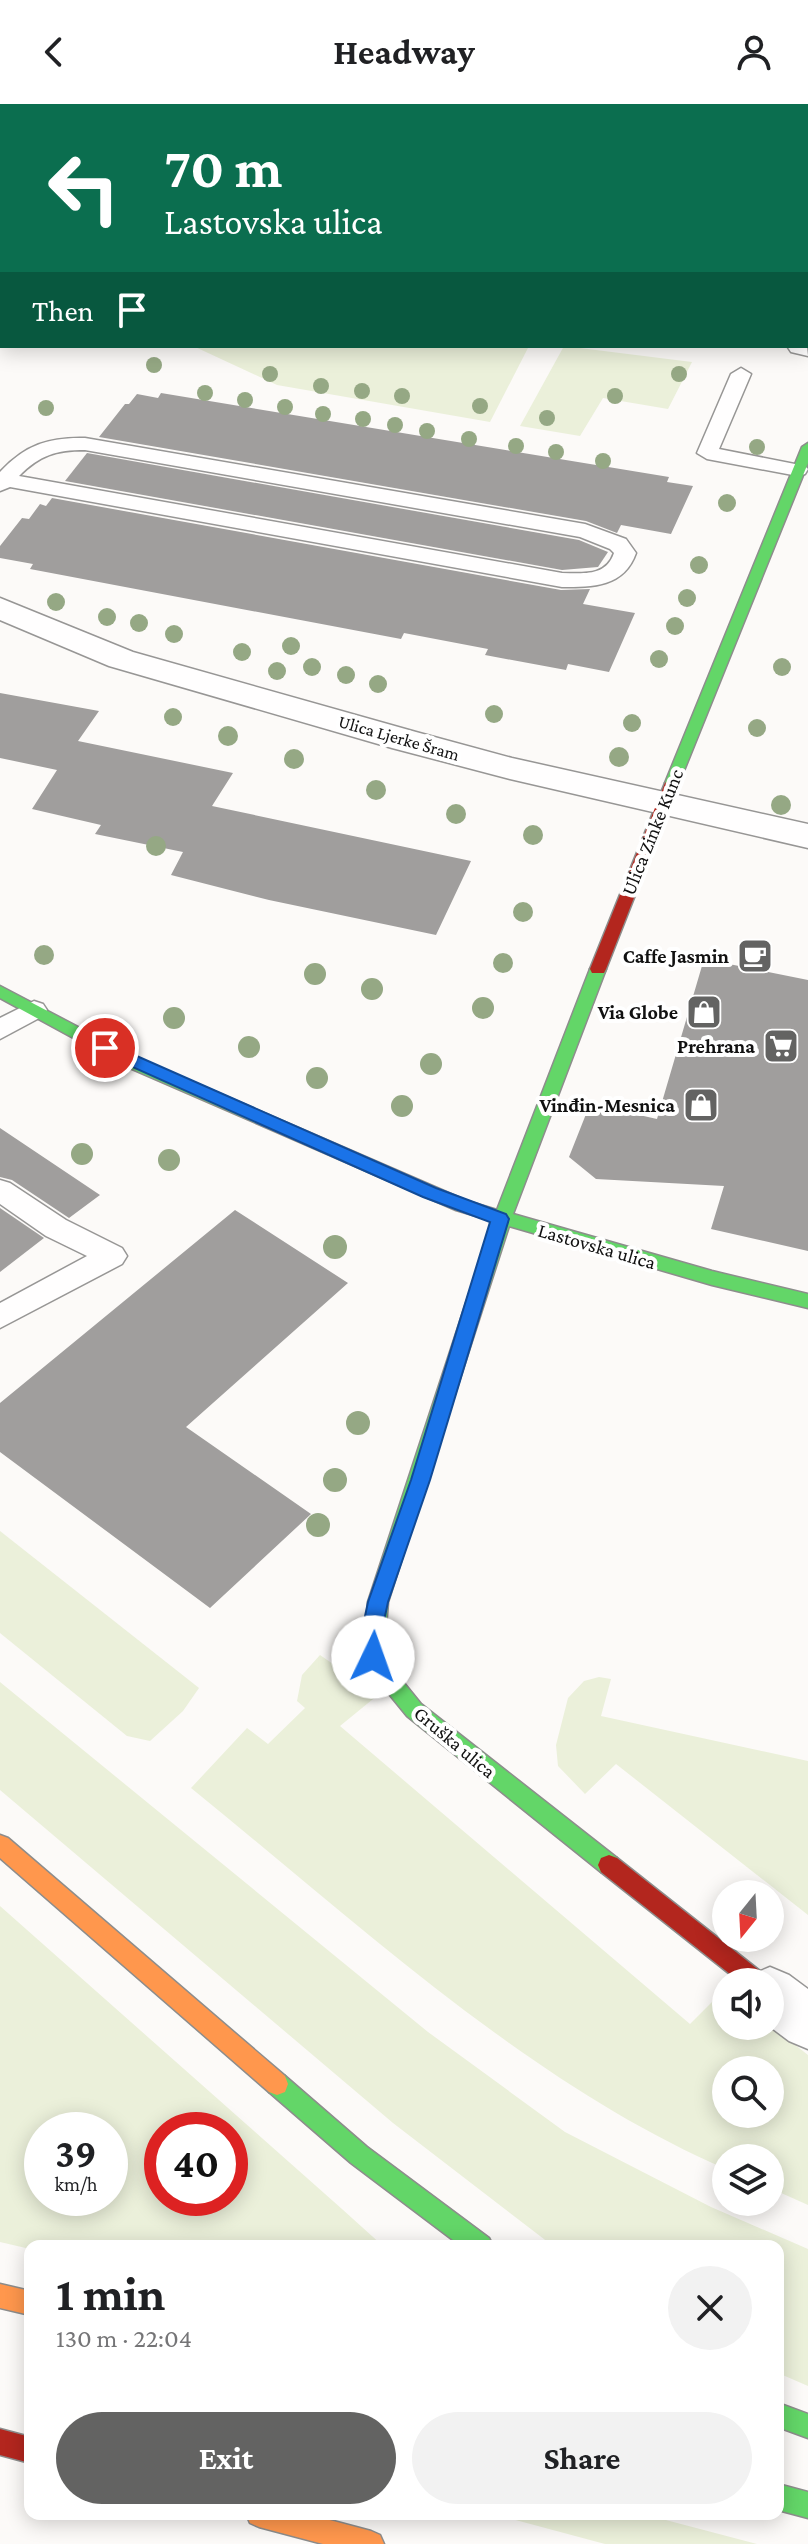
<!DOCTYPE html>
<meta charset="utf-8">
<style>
:root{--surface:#fff;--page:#f2f2f2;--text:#202124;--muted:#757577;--accent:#636362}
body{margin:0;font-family:"Crimson Pro",serif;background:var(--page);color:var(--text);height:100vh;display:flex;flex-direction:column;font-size:30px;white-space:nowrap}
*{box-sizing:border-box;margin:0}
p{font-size:26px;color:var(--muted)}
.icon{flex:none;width:44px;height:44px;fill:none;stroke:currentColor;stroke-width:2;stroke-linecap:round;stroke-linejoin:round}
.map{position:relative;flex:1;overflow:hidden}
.side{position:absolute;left:24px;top:2136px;width:760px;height:280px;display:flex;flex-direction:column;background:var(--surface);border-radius:16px;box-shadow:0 4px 20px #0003}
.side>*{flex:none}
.top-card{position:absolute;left:0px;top:0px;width:808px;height:244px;box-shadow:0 4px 20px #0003;background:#0b6e4f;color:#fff;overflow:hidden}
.needle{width:52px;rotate:198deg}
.fabs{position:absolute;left:712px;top:1776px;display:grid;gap:16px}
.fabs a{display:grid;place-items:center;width:72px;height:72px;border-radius:50%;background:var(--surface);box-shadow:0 4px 20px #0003;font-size:40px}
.speed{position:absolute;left:24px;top:2008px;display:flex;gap:16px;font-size:40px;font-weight:700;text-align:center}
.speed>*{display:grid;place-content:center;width:104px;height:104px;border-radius:50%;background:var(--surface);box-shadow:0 4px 20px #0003;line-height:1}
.speed small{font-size:20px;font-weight:400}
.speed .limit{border:12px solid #d22;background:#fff;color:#111}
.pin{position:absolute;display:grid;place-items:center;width:68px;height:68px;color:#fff;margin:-34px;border:4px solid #fff;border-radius:50%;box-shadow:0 2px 8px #0007}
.me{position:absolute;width:88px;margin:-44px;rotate:3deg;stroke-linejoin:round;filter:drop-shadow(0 0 6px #0008)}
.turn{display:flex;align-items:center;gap:28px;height:168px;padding:0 32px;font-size:36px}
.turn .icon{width:104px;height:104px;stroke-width:2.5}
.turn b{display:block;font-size:56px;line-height:68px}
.then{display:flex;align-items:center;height:76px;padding:0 32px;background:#0003;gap:16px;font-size:30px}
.round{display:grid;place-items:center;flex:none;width:84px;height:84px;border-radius:42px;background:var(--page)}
.overview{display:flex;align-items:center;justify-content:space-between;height:136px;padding:0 32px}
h1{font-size:48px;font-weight:700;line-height:60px}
.primary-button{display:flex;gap:16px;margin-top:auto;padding:16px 32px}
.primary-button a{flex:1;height:92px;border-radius:48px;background:var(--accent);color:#fff;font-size:32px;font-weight:700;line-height:92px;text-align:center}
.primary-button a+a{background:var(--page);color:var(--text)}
header{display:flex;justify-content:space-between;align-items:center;height:104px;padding:0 32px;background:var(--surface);font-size:36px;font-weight:700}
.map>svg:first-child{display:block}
.green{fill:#ebf0da;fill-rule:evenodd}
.building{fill:#a09e9d}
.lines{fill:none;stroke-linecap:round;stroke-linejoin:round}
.lane-casing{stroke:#979695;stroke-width:3}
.street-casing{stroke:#979695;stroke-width:3}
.fast-casing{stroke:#8d8d8c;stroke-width:3}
.slow-casing{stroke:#8d8d8c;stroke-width:3}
.jam-casing{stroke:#8d8d8c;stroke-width:3}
.lane{fill:#fffefe;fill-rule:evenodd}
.street{fill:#fffefe;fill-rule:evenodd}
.fast{fill:#63d668;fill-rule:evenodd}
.slow{fill:#ff974d;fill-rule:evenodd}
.jam{fill:#b3261e;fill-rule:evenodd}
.tree{fill:#95a884}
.route{fill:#1a73e8;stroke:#114b97;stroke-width:2}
.labels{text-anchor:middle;stroke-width:8;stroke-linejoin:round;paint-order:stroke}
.far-street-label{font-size:18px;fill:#111;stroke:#fff}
.street-label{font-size:20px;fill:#111;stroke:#fff}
.poi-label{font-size:20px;font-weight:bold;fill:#111;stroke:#fff;text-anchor:end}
</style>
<header><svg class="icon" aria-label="back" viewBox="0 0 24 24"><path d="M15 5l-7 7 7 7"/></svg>Headway<svg class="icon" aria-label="person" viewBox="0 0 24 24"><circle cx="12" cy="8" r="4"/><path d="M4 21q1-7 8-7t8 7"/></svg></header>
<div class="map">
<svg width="808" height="2440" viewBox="0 0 808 2440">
<rect width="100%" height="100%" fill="#fcfaf8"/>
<!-- green -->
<g class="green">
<path d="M404,0H808V94L806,2H402Z"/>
<path d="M193,242H529L490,318L277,281Z"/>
<path d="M564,242L692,258L668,305L603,294L580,332L520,322Z"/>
<path d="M0,1427L199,1584L183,1607L150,1637L127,1632L0,1529Z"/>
<path d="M320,1551L378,1591L340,1622L690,1920L725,1885L726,1922L770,1921L808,1951V2101L770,2084V2054H726V2065C529,1980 357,1818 191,1684L247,1624L268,1640L305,1604L297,1597L302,1571ZM726,1966H770V2010H726Z"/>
<path d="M599,1573L611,1575L601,1612L808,1657V1811L616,1660L585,1690L558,1662L556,1641L568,1594L584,1577Z"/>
<path d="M0,1578L428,1928L565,2028L711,2103L808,2145V2282L778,2269V2142H553L393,2019L0,1686Z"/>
<path d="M0,1802L342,2105L383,2142H30V2145L0,2138ZM42,2026H110V2094H42ZM162,2026H230V2094H162Z"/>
<path d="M493,2410H643L757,2440H605Z"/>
</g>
<!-- building -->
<g class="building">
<path d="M161,289L669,373L667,378L693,382L671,430L621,421L617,429L586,417L99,333L125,300H129L137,290L158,294Z"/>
<path d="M87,349L579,436L608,448L598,463L562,466L65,377Z"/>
<path d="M52,394L561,486L590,485L583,500L635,509L609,568L568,560L566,566L485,551L488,545L404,529L401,535L30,465L33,460L0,454V442L22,414L29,415L40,400L46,402Z"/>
<path d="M0,589L99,607L78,637L233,669L212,702L471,757L436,831L269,796L171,771L183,748L95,730L101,721L32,705L57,666L0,654Z"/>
<path d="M704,855L808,876V1147L711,1125L724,1082L596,1075L569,1053L590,1000L657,1015Z"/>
<path d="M0,1024L100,1091L69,1114L12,1076L0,1073Z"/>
<path d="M0,1104L44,1134L0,1168Z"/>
<path d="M235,1106L348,1179L186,1323L311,1410L210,1504L0,1348V1299Z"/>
</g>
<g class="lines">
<defs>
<g id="lane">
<path d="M240,0H270L272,2H242Z"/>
<rect x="806" y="194" width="2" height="12"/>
<path d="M741,264L751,270L719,345L805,362L808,365L805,370L798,372L707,355L697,349L731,270Z"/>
<path d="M85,334L585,420L626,435L636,449C624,483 593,483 562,483L10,383L0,387V368C25,341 49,333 85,334ZM85,346L580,433L610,445L614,449C606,473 583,469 562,469L19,372C40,351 56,346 85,346Z"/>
<path d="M34,897L43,900L47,906L43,912L0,935V914Z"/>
<path d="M0,1076L10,1079L66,1116L122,1144L127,1152L122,1160L0,1224V1199L87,1152L46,1132L0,1100Z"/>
</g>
<g id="street">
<path d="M24,0H50L22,2Z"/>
<path d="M2,28V45L0,46V29Z"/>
<rect x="0" y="107" width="2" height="17"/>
<path d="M806,234L808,252L791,248L787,242H806Z"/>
<path d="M0,494L133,548L416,628L512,654L808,720V744L510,675L392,644L109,562L0,516Z"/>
<path d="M770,1863L789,1871L808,1885V1945L789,1937L769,1922L770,1878H748L751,1871Z"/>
</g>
<g id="fast">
<path d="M808,339V359L679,679L677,682H667L665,679L802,343Z"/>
<path d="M598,860L606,865L513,1110L712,1167L808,1190V1204L712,1181L509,1122L388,1498L384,1547L391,1563L421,1600L617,1754L620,1761L617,1768L609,1771L601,1768L407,1612L376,1574L364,1547L368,1498L493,1117L456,1106L123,961L0,894V882L135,953L467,1097L497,1106L590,865Z"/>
<path d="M277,1969L285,1972L367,2043L489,2134L493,2142H461L351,2059L269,1988L266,1980L269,1972Z"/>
<path d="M778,2299L808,2310V2334L778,2323Z"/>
<path d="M778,2380L808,2388V2414L778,2406Z"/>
</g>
<g id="slow">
<path d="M0,1731L8,1734L285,1972L288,1980L285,1988L277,1991L269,1988L0,1754Z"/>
<path d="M0,2180L30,2187V2211L0,2204Z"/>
<path d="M246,2410H307L371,2427L380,2431L384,2440H323L259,2423L250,2419Z"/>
</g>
<g id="jam">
<path d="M672,674L679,679L606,865L604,869H592L590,865L665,679Z"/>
<path d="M609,1751L617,1754L765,1871L768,1878H740L601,1768L598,1761L601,1754Z"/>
<path d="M0,2325L30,2333V2359L0,2351Z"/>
</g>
</defs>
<!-- lane casing -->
<use href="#lane" class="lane-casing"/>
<!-- street casing -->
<use href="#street" class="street-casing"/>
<!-- fast casing -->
<use href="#fast" class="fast-casing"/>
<!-- slow casing -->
<use href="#slow" class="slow-casing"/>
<!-- jam casing -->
<use href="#jam" class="jam-casing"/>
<!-- lane -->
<use href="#lane" class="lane"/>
<!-- street -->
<use href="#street" class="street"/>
<!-- fast -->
<use href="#fast" class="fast"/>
<!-- slow -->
<use href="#slow" class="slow"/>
<!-- jam -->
<use href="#jam" class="jam"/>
</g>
<!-- trees -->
<g class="tree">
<circle cx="154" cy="261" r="8"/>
<circle cx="270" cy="270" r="8"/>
<circle cx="679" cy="270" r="8"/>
<circle cx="321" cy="282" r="8"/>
<circle cx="362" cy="287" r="8"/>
<circle cx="205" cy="289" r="8"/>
<circle cx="402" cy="292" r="8"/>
<circle cx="615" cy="292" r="8"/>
<circle cx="245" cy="296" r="8"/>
<circle cx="480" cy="302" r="8"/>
<circle cx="285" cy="303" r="8"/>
<circle cx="46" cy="304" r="8"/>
<circle cx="323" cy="310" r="8"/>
<circle cx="547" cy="314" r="8"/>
<circle cx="363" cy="315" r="8"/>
<circle cx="395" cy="321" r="8"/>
<circle cx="427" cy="327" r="8"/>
<circle cx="469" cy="335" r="8"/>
<circle cx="516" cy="342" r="8"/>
<circle cx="757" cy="343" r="8"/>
<circle cx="556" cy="348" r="8"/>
<circle cx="603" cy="357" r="8"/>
<circle cx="727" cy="399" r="9"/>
<circle cx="699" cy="461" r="9"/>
<circle cx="687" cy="494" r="9"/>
<circle cx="56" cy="498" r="9"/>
<circle cx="107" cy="513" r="9"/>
<circle cx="139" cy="519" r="9"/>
<circle cx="675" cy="522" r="9"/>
<circle cx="174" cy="530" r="9"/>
<circle cx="291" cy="542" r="9"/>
<circle cx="242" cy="548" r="9"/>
<circle cx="659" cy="555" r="9"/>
<circle cx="312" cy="563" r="9"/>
<circle cx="782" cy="563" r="9"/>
<circle cx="277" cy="567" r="9"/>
<circle cx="346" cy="571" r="9"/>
<circle cx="378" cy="580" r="9"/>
<circle cx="494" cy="610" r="9"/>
<circle cx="173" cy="613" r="9"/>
<circle cx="632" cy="619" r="9"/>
<circle cx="757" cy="624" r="9"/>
<circle cx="228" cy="632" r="10"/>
<circle cx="619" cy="653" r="10"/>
<circle cx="294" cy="655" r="10"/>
<circle cx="376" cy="686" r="10"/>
<circle cx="781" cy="701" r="10"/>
<circle cx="456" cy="710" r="10"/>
<circle cx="533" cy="731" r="10"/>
<circle cx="156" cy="742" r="10"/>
<circle cx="523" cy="808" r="10"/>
<circle cx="44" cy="851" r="10"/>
<circle cx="503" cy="859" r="10"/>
<circle cx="315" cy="870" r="11"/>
<circle cx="372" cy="885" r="11"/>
<circle cx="483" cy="904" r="11"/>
<circle cx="174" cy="914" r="11"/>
<circle cx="249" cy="943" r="11"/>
<circle cx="431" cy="960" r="11"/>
<circle cx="317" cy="974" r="11"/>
<circle cx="402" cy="1002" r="11"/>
<circle cx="82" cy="1050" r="11"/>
<circle cx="169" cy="1056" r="11"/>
<circle cx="335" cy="1143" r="12"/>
<circle cx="358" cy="1319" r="12"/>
<circle cx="335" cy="1376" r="12"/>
<circle cx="318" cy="1421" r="12"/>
</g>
<!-- route -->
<path class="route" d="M105,938L436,1084L506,1110L509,1115L430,1376L388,1498L381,1531L384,1553L381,1559L373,1562L366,1559L361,1531L368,1498L411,1376L490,1118L423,1093L99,948L97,944Z"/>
<!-- icons -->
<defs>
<symbol id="cafe-square" viewBox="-11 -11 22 22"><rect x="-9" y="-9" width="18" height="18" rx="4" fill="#636362" stroke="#fff"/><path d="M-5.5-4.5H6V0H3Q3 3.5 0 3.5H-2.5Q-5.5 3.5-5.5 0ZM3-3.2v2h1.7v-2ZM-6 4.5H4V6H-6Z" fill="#fff"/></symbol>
<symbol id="shop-square" viewBox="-11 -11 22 22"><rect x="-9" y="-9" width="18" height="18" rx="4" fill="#636362" stroke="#fff"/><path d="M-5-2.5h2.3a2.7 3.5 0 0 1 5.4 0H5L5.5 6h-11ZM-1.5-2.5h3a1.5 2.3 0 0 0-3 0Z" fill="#fff"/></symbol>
<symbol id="supermarket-square" viewBox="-11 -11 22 22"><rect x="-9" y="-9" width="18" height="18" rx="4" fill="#636362" stroke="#fff"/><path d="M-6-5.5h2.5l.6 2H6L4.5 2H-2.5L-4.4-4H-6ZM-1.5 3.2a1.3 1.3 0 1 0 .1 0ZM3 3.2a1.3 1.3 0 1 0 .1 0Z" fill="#fff"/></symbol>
</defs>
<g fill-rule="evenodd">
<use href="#cafe-square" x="735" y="832" width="40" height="40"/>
<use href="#shop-square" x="684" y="888" width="40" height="40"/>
<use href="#supermarket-square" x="761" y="922" width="40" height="40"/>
<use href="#shop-square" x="681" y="981" width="40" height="40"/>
</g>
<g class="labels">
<!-- far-street labels -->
<g class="far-street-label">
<text transform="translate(399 634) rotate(16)" y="6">Ulica Ljerke Šram</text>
</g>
<!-- street labels -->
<g class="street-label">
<text transform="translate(652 728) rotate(-68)" y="7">Ulica Zinke Kunc</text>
<text transform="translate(597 1142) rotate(16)" y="7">Lastovska ulica</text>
<text transform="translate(455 1638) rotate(40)" y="7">Gruška ulica</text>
</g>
<!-- poi labels -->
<g class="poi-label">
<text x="729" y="859">Caffe Jasmin</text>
<text x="678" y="915">Via Globe</text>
<text x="755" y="949">Prehrana</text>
<text x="675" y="1008">Vinđin-Mesnica</text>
</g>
</g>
</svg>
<div class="fabs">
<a><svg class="needle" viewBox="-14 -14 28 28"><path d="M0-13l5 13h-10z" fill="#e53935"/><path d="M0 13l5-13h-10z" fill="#757577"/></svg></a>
<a><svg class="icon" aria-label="sound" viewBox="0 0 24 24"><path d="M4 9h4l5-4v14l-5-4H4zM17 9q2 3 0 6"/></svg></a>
<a><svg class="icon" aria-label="search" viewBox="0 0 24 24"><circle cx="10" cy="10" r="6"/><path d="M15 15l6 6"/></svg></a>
<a><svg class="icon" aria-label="layers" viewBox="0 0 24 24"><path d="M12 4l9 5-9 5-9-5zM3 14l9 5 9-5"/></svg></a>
</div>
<div class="speed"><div>39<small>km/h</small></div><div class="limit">40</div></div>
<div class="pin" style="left:105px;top:944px;background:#d93025"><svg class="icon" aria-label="arrive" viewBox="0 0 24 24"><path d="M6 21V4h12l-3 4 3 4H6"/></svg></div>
<svg class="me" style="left:373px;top:1553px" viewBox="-20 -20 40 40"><circle r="19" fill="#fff"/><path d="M0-13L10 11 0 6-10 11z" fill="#1a73e8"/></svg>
<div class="top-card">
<div class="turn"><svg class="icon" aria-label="left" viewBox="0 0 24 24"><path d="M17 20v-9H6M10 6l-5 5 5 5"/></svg><div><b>70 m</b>Lastovska ulica</div></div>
<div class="then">Then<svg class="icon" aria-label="arrive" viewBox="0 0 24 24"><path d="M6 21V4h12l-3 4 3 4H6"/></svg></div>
</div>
<section class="side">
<div class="overview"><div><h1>1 min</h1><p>130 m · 22:04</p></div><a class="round"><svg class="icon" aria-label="close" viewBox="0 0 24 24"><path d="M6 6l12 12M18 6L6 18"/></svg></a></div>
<div class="primary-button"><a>Exit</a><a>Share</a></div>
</section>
</div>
